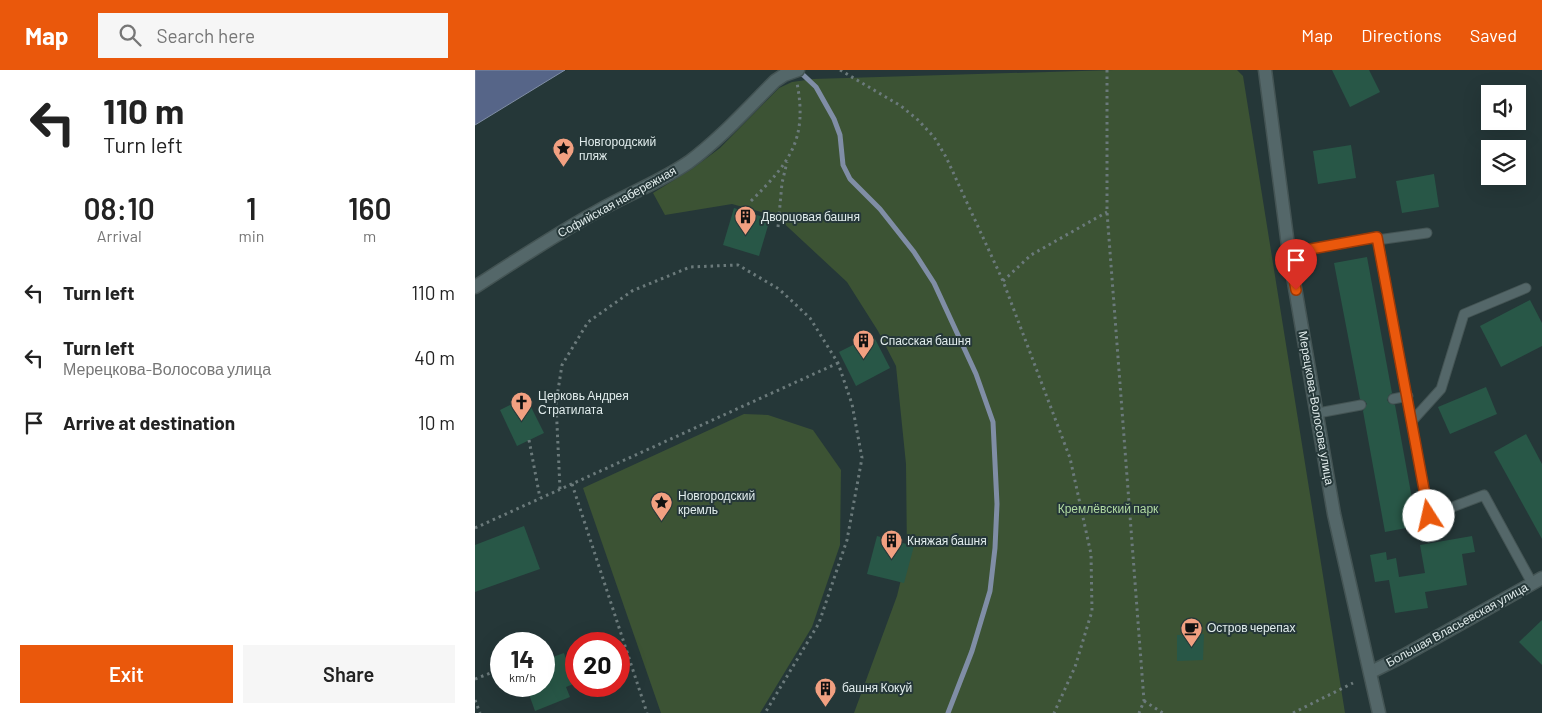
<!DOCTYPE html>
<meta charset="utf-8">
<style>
:root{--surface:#fff;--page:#f6f6f6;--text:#222;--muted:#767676;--accent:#ea580c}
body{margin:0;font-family:Barlow,sans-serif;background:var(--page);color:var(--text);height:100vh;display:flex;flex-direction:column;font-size:19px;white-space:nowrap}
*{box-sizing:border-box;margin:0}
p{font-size:16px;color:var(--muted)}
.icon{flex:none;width:28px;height:28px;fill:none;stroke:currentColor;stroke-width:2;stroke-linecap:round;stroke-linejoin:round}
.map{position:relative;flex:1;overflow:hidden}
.drawer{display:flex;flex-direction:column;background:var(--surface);width:475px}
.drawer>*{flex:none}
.banner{background:#fff;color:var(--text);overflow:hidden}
.tools{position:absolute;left:1006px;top:15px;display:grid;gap:10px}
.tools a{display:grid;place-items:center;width:45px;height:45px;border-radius:0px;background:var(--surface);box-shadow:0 5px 20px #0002;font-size:25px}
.speed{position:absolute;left:15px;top:562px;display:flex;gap:10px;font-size:25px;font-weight:700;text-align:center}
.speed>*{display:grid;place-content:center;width:65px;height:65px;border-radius:50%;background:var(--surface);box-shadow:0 5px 20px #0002;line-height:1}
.speed small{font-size:12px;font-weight:400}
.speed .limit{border:8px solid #d22;background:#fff;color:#111}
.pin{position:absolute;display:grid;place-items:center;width:42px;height:42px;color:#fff;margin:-51px -21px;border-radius:50% 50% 50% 0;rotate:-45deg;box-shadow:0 0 5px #0007}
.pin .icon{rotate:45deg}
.me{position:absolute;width:55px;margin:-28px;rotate:350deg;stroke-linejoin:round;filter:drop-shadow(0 0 4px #0008)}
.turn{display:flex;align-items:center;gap:18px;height:105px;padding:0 20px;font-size:22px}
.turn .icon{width:65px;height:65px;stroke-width:2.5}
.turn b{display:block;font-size:35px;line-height:42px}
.eta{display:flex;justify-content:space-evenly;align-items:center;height:85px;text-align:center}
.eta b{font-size:30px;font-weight:600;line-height:35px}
.button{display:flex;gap:10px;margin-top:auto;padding:10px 20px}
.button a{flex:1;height:58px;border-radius:0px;background:var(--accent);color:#fff;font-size:20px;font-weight:600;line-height:58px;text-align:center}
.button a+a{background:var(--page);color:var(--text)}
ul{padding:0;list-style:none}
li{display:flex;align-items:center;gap:15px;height:65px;padding:0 20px}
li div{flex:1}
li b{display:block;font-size:19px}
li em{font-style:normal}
header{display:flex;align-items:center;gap:30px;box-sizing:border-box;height:70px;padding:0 25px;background:var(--accent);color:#fff}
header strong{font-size:24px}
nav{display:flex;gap:28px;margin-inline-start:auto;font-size:18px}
.search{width:350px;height:45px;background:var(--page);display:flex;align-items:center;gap:12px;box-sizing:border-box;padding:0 18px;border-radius:0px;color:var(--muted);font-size:19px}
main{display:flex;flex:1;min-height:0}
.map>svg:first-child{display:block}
.green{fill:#3c5334}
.water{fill:#566588;stroke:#808ea6}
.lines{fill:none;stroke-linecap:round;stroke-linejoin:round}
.stream{stroke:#808ea6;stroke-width:5}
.building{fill:#285747}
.service-casing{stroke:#445454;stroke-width:11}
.pedestrian-casing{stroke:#445454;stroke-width:15}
.minor-casing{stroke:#445454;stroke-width:15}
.secondary-casing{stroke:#445454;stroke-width:15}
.path{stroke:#6b7a7b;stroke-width:3;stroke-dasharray:2.5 4;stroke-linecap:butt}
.service{stroke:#546769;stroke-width:9}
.pedestrian{stroke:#546769;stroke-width:12}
.minor{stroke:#546769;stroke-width:12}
.secondary{stroke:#546769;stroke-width:12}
.route-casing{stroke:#983908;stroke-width:12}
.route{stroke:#ea580c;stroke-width:9}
.labels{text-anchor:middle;stroke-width:4;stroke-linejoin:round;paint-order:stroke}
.poi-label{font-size:12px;fill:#e1ecec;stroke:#253738;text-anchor:start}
.street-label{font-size:12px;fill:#e1ecec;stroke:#253738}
.park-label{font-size:12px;fill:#b0d9a1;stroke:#253738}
</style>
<header>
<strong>Map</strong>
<div class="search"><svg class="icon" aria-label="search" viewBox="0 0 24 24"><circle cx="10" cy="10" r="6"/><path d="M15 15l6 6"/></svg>Search here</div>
<nav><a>Map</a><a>Directions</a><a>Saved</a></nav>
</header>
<main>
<section class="drawer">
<div class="banner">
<div class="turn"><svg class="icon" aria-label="left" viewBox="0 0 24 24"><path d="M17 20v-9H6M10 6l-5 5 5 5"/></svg><div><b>110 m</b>Turn left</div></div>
</div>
<div class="eta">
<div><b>08:10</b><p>Arrival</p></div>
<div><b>1</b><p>min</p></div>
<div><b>160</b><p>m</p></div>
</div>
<ul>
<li><svg class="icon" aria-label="left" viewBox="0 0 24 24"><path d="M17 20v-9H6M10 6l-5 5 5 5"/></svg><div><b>Turn left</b></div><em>110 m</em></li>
<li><svg class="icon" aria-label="left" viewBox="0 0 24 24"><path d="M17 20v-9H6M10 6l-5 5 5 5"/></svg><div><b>Turn left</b><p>Мерецкова-Волосова улица</p></div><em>40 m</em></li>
<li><svg class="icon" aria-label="arrive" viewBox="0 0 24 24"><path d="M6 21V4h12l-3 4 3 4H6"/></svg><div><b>Arrive at destination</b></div><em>10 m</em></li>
</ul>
<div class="button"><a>Exit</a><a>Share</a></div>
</section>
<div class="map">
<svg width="1067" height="643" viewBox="0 0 1067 643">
<rect width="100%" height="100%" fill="#253738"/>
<!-- green -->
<g class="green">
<path d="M638,0H762L768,6L870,643H379L422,526L432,485L431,394L421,296L403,261L372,212L301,146L257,134L190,145L178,123L217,99L245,78L304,18L317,12L338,9Z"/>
<path d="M269,344L293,345L338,360L366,400L365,475L337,557L285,643H186L108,418Z"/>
</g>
<!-- water -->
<path class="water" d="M0,0H90L0,55Z"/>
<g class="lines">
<!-- stream -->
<path class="stream" d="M324,1L341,17L359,49L365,65L368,95L375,109L405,139L439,182L459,213L501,304L518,352L522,434L520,478L515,521L497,581L473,643"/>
</g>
<!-- building -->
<g class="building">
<path d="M857,0H894L905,22L875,37Z"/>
<path d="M876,75L881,108L843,114L838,81Z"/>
<path d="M959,104L964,137L927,143L921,111Z"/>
<path d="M259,138L295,149L284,186L248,175Z"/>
<path d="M892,187L917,323L914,325L912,330L914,333L920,335L942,456L910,462L888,341L892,334L890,331L885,329L859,193Z"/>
<path d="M1055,230L1067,253V276L1026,297L1005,256Z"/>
<path d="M398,265L415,298L381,316L364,282Z"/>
<path d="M1011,317L1022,344L975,364L963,337Z"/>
<path d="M51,327L69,363L42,376L25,340Z"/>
<path d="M1051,364L1067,394V469L1019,382Z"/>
<path d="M49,456L65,499L0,522V475Z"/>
<path d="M402,466L439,476L429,513L392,504Z"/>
<path d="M997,466L1000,482L987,484L992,515L950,522L953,538L920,543L914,510L900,512L895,485L911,482L912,490L921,488L924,507L950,503L945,475Z"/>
<path d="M1067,550V595L1044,572Z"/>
<path d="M729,564L728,590L702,591V565Z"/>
<path d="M89,583L91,589L101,585V613L91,617L95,627L60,641L51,616H69V590Z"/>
</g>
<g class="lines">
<defs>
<g id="service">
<path d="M902,170L952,163"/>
<path d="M814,183L902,167L954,446L1009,425L1057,513"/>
<path d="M918,329L933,326"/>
<path d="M843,343L886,335"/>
<path d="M937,351L966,319L989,244L1051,218"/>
</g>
<path id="pedestrian" d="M0,217C40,191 81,164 123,141C153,124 185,112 214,92C245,69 272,39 300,11L309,5L323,0"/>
<path id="minor" d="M896,602L928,586L1067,508"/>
<path id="secondary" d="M790,0L814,183L859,444L904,643"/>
</defs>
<!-- service casing -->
<use href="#service" class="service-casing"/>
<!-- pedestrian casing -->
<use href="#pedestrian" class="pedestrian-casing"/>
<!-- minor casing -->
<use href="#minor" class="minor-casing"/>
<!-- secondary casing -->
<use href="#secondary" class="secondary-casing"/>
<!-- path -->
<g class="path">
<path d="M365,0L426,36L443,50L459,67L471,87L528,211L595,388L616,484L617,541L600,597L579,643"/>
<path d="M632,0V142L669,631L664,643"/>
<path d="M276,131C314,93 333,70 322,13"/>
<path d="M303,157L307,113L312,92"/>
<path d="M528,211L556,185L632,142"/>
<path d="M54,370L65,428"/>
<path d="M97,414L172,643"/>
<path d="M85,419L81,333L87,295L113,252L157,221L215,197L263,195L304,219L335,248L363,293L377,334L387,388L372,470L344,553L290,643"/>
<path d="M0,458L363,293"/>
<path d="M0,609L26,599"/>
<path d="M0,630L5,643"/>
<path d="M669,631L688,643"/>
<path d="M818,643L878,613"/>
</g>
<!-- service -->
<use href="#service" class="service"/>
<!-- pedestrian -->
<use href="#pedestrian" class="pedestrian"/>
<!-- minor -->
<use href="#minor" class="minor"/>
<!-- secondary -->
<use href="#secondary" class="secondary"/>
</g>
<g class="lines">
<defs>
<path id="route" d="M821,220L814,183L902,167L954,446"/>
</defs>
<!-- route casing -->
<use href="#route" class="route-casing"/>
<!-- route -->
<use href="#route" class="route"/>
</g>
<!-- icons -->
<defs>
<symbol id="sight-pin" viewBox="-11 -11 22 30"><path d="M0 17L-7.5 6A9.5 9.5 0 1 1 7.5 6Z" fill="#f2a081" stroke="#253738"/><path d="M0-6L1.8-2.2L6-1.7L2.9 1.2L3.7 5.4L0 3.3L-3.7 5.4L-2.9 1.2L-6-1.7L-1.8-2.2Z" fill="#111"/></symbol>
<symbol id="building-pin" viewBox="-11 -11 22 30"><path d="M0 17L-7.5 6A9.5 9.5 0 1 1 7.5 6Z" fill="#f2a081" stroke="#253738"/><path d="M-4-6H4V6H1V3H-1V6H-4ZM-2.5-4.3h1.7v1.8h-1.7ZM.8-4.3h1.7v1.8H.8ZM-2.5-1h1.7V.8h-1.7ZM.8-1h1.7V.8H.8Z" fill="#111"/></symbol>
<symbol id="church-pin" viewBox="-11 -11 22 30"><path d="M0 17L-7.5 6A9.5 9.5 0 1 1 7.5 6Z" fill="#f2a081" stroke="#253738"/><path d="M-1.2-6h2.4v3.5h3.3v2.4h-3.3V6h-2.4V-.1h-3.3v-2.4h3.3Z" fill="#111"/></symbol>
<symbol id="cafe-pin" viewBox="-11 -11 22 30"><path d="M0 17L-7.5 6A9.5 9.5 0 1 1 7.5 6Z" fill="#f2a081" stroke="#253738"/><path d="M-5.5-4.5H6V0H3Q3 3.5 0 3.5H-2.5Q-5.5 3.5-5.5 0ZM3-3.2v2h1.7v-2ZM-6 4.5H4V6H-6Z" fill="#111"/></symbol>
</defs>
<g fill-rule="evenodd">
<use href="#sight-pin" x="76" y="66" width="25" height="34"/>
<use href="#building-pin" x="258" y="134" width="25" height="34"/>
<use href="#building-pin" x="376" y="258" width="25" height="34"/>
<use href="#church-pin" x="34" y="320" width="25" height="34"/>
<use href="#sight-pin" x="174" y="420" width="25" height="34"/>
<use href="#building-pin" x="404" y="458" width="25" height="34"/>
<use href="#cafe-pin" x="704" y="546" width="25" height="34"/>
<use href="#building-pin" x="338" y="606" width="25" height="34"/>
</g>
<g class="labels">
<!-- poi labels -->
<g class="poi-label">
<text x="104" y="76">Новгородский<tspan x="104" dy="14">пляж</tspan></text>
<text x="286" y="151">Дворцовая башня</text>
<text x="405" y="275">Спасская башня</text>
<text x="63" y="330">Церковь Андрея<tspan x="63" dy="14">Стратилата</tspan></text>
<text x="203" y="430">Новгородский<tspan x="203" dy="14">кремль</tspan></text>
<text x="432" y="475">Княжая башня</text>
<text x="732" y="562">Остров черепах</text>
<text x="367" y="622">башня Кокуй</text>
</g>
<!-- street labels -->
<g class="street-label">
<text transform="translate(142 132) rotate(-29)" y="4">Софийская набережная</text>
<text transform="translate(841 338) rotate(80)" y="4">Мерецкова-Волосова улица</text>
<text transform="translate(982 555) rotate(-29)" y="4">Большая Власьевская улица</text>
</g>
<!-- park labels -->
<g class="park-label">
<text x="633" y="443">Кремлёвский парк</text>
</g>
</g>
</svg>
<div class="tools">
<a><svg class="icon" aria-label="sound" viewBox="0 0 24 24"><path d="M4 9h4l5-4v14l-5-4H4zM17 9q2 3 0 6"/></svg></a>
<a><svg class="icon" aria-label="layers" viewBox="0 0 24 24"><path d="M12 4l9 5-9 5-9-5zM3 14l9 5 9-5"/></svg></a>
</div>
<div class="speed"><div>14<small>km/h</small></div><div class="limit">20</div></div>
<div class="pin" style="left:821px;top:220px;background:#d93025"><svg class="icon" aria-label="arrive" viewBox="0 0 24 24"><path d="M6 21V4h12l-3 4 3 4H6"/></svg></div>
<svg class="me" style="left:954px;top:446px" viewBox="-20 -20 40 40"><circle r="19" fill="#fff"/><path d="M0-13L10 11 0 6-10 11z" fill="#ea580c"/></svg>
</div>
</main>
